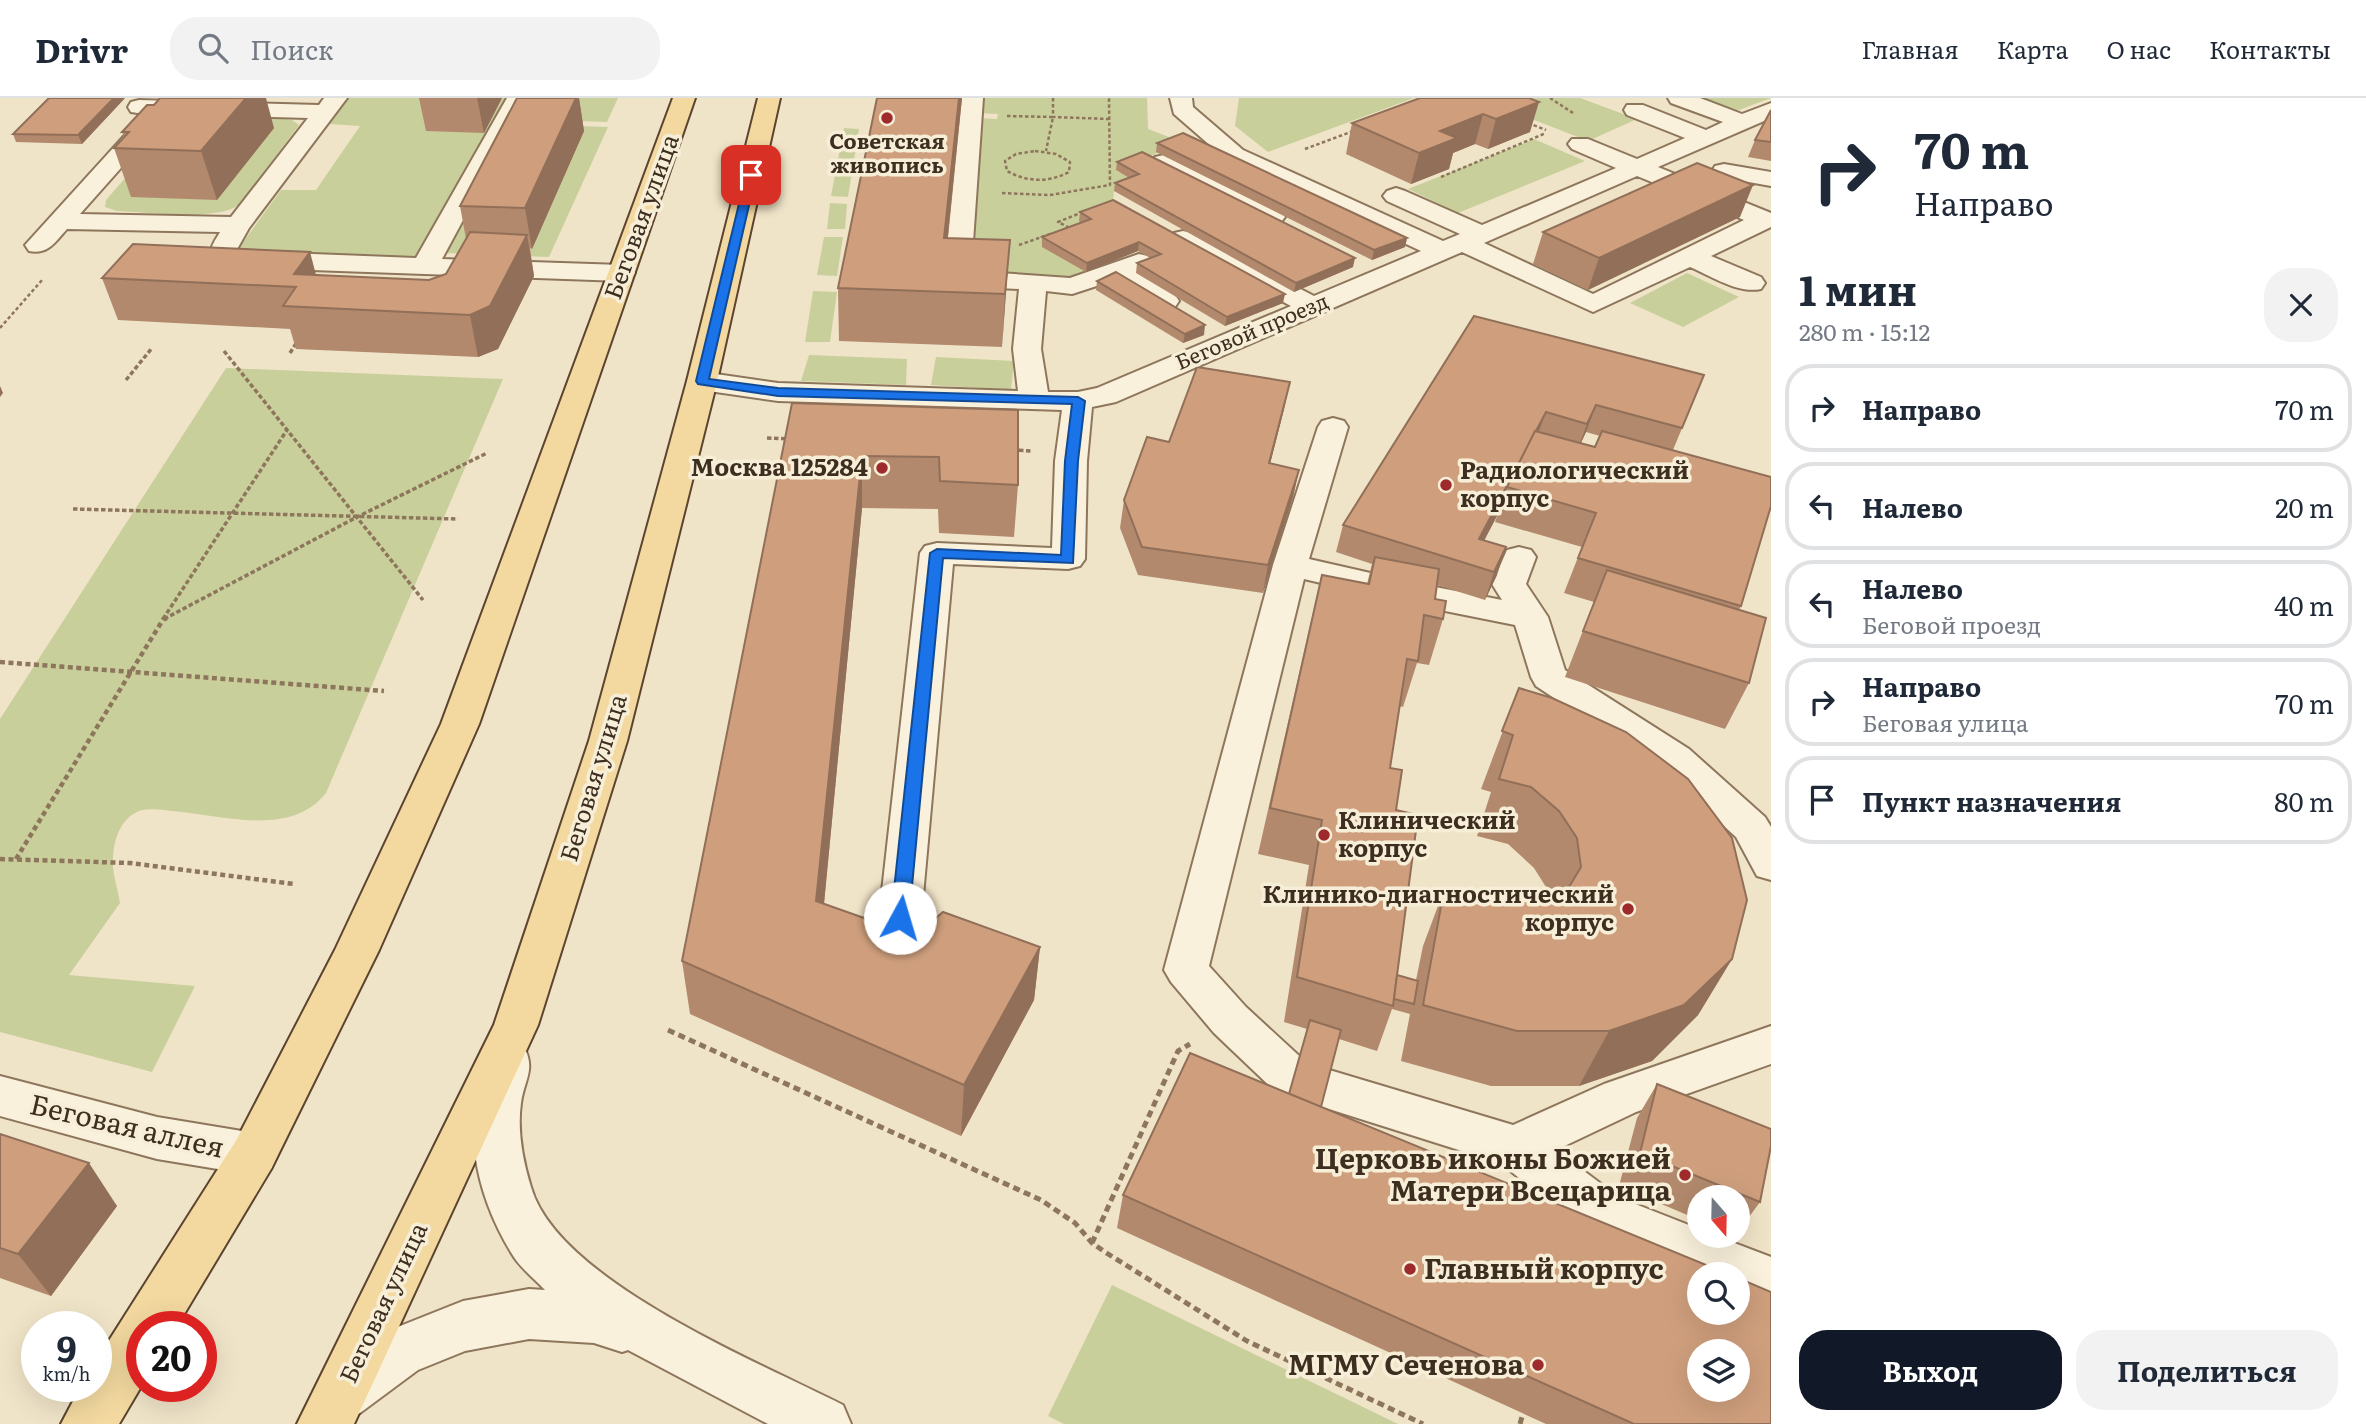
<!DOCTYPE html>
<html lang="ru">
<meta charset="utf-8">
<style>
:root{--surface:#fff;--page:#f2f2f3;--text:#1f2937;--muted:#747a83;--line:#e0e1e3;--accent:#111827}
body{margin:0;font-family:Literata,serif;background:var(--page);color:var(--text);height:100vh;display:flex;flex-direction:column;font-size:26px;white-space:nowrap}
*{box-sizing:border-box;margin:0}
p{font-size:23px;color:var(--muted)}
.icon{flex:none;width:38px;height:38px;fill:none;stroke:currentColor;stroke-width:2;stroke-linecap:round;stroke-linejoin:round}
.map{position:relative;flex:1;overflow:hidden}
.side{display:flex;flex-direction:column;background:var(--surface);width:595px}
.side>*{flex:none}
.top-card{background:#fff;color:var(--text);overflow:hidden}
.needle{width:46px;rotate:160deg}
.buttons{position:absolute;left:1687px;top:1087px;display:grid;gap:14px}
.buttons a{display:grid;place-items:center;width:63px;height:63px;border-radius:50%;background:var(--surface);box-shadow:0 7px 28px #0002;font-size:35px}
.speed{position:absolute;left:21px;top:1213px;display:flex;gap:14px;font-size:35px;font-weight:700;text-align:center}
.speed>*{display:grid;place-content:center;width:91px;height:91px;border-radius:50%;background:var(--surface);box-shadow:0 7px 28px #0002;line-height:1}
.speed small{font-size:18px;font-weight:400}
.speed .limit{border:10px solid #d22;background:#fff;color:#111}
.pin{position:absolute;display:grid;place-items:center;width:60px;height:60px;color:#fff;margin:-30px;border-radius:14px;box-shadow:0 4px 10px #0006}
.me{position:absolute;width:77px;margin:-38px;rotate:6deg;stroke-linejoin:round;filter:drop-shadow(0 0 5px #0008)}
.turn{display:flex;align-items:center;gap:24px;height:147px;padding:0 28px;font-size:32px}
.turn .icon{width:91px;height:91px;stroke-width:2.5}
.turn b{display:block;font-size:49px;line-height:60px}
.round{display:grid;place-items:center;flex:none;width:74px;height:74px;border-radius:28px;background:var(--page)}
.overview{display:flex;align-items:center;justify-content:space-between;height:119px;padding:0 28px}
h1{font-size:42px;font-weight:700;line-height:52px}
.action{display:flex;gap:14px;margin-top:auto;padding:14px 28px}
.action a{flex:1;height:80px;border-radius:28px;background:var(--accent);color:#fff;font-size:28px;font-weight:700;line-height:80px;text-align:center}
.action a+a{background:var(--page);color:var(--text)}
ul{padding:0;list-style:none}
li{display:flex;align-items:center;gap:21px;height:88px;margin:0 14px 10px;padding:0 14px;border:4px solid var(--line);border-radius:28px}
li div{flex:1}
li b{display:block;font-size:26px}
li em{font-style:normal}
header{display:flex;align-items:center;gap:42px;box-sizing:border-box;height:98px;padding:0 35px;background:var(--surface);border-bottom:2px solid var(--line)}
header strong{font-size:33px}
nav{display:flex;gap:38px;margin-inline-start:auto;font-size:24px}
.search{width:490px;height:63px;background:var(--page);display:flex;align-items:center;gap:18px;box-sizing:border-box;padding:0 24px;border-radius:28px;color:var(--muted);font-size:26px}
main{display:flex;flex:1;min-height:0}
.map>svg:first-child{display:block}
.green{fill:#c9cf9b}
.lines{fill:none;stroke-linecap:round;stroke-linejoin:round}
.minor-casing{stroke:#8d765c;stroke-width:4}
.major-casing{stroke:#5b4430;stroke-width:4}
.path-far3{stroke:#8d765c;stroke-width:2.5;stroke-dasharray:3.5 2.5;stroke-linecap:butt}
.path-far2{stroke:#8d765c;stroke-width:3.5;stroke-dasharray:4.5 2.5;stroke-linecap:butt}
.path-far1{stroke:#8d765c;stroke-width:4.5;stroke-dasharray:5 3.5;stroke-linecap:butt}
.path{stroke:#8d765c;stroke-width:5;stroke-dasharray:7 4.5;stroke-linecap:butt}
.minor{fill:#faf1dc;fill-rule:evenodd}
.major{fill:#f3d9a0;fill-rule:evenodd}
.wall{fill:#b2896c;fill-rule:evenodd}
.shaded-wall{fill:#916f58}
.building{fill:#cf9f7d;stroke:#916f58;stroke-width:2;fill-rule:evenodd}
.route{fill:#1a73e8;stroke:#114b97;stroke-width:2}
.poi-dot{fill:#9e2a2b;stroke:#f7eed8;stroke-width:2.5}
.labels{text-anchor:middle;stroke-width:7;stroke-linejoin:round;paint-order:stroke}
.far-poi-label{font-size:21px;font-weight:bold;fill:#3d2e20;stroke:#f7eed8}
.far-street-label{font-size:21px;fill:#3d2e20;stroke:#f7eed8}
.street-label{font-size:24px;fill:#3d2e20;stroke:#f7eed8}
.poi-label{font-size:24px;font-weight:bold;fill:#3d2e20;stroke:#f7eed8;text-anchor:end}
.near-street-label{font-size:28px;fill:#3d2e20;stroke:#f7eed8}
.near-poi-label{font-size:28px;font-weight:bold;fill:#3d2e20;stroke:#f7eed8;text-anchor:end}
</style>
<header>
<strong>Drivr</strong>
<div class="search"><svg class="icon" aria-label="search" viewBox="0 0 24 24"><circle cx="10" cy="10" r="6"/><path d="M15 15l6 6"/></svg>Поиск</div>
<nav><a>Главная</a><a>Карта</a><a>О нас</a><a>Контакты</a></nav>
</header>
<main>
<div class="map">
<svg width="1771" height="1326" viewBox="0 0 1771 1326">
<rect width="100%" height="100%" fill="#f0e4c8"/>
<!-- green -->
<g class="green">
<path d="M347,0H510L419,161L407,163L238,151L281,92H316L360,28L329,26Z"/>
<path d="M527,0H618L607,24L516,21Z"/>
<path d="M977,0H1147L1148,31L1182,44L1117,73L1138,85L1114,93L1112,111L1080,123L1090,130L1086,174L1073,179L968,172L976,20L997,21L998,16L976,15Z"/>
<path d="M1239,0H1414L1268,54L1235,28Z"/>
<path d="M1478,0H1580L1637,21L1588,43Z"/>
<path d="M1698,0H1771L1731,15Z"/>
<path d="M196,18L284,21L292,22L299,27L241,105C223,124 145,114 117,113L105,109L106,102L174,24Z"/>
<path d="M517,26L608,29L549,159L446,155Z"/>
<path d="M844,30L859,31L848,99L831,98Z"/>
<path d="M1534,41L1585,63L1458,115L1408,91Z"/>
<path d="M830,105L847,106L845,131H827Z"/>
<path d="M824,139H843L837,178L817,177Z"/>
<path d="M1687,175L1739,199L1683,229L1630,205Z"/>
<path d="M813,193L837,194L830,244H805Z"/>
<path d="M809,257L907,261L906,287L801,283Z"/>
<path d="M936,259L1014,263L1011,292L931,287Z"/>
<path d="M226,270L503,281L326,695C291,740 221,717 172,713C162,712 144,709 135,715C119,723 113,746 113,762C112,775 118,791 120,805L69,877L195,888L152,974L0,934V621Z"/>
<path d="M1112,1187L1398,1326H1064L1048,1318Z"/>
</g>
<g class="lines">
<defs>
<g id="minor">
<path d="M324,0H347L249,130L236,153L416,160L507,0H529L442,161L622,167L631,169L635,175L631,181L622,183L224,169L215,167C206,154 213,146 220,134L67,131C55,144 48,157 29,153L25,147L144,16L131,14L128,9L131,4L139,2L319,7ZM160,16L308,20L231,119L80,116L160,26L164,21Z"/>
<path d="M961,0H983L971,173L1070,180L1139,156L1148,158L1152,164L1148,170L1136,174L1175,197L1179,203L1175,209C1153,214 1131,194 1112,183L1072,196L1046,193L1041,251L1048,294H1078L1097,290L1291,208L1174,147L1170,141L1174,135L1183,133L1192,135L1314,198L1421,153L1227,62L1174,16L1170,0H1192L1193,9L1243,52L1443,143L1460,136L1387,103L1383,98L1387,93L1396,90L1405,93L1482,127L1616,70L1572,51L1568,46L1572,41H1588L1637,61L1685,40L1627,17L1624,12L1627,7H1643L1706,32L1723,24L1671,5L1668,0H1700L1742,16L1771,5V20L1658,69L1771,115V129L1711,158L1761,179L1765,185L1761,191C1738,196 1711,178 1690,169L1593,214L1462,154L1116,304L1092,309L1087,363L1085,461L1080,468L1068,471L953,466L921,820L915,832L900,836L885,832L879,820L920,455L925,448L937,445L1052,450L1055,363L1062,312L778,303L702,292L692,289L687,283L692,277L702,274L778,285L1018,293L1013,251L1019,191L957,188L947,186L944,180ZM1637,78L1744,122L1593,196L1484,145Z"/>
<path d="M1164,57L1281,114L1285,119L1281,124L1272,127L1263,124L1155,69L1152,64L1155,59Z"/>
<path d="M1724,66L1771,74V88L1715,78L1712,73L1715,68Z"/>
<path d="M1333,320L1344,323L1348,329L1309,461L1410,484L1414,490L1425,487L1502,502L1492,486L1507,452L1519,449L1531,452L1536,459L1526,486L1548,519L1565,572L1689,651L1765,719L1771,729V782L1757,778L1736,739L1661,671L1536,588L1531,579L1515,527L1425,509L1413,506L1409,500L1398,503L1304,481L1209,868L1246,909L1309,967L1313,976L1326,971L1513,1027L1604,986L1771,928V966L1636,1014L1556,1052L1620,1100L1699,1131V1138H1716L1771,1159V1207L1738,1194V1176L1699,1178L1586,1132L1500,1065L1310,1005L1305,996L1293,1001L1277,995L1214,935L1171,884L1164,872L1273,467L1318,329L1322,323Z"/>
<path d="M508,944L524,949C536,972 524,982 521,1005C517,1033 523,1063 531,1089C557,1182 760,1265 843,1307L851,1326H768L628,1252L622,1254L594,1245L529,1241L465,1253L418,1272L360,1315L341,1322L322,1315L314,1296L322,1277L380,1236L463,1203L529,1191L545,1192C535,1181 520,1170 512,1156C474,1094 458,1017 492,949Z"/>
<path d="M0,978L157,1019L254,1035L271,1041L278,1056L271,1071L254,1077L157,1061L0,1018Z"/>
</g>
<g id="major">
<path d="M673,0H695L479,626L379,852L271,1071L177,1228H142V1287L119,1326H61L81,1288H96V1263L237,1041L335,852L441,626Z"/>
<path d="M758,0H780L717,283L627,643L538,927L354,1326H297L494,927L589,643L687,283Z"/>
</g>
</defs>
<!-- minor casing -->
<use href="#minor" class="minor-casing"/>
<!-- major casing -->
<use href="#major" class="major-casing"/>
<!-- path-far3 -->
<g class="path-far3">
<path d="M1053,0V19L1109,21"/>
<path d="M1550,0L1573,15"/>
<path d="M1007,18L1053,19L1046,53"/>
<path d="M1528,25L1546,32"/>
<path d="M1305,51L1356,32"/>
<path d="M1035,53L1056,56L1070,64L1069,74C1048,85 1027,84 1007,73L1005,63L1016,56Z"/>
<path d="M1441,79L1546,35"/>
<path d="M1002,95L1050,97L1110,87L1109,0"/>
<path d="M1065,131L1070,130L1058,124L1083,114"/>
<path d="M1019,147L1053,135"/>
<path d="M0,230L43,181"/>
</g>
<!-- path-far2 -->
<g class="path-far2">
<path d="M224,253L423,502"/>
<path d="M290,255L297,244"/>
<path d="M126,282L152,250"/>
<path d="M767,340L790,341"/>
<path d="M1012,352L1032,353"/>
<path d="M73,411L458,421"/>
<path d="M163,521L287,332"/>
<path d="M164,521L357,419L487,355"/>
</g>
<!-- path-far1 -->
<g class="path-far1">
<path d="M164,521L167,520"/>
<path d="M0,564L384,593"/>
<path d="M0,761L130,765L294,786"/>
<path d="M16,761L164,520"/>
</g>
<!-- path -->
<g class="path">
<path d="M668,932L1041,1102L1075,1125L1092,1145L1105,1154L1247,1243L1423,1326"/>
<path d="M1092,1145L1178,953L1190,946"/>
<path d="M1520,1326L1523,1315"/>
</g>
<!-- minor -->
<use href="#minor" class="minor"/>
<!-- major -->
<use href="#major" class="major"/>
</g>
<!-- wall -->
<g class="wall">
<path d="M125,0L82,46L16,44L13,36Z"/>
<path d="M419,0H502L484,35L426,33Z"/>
<path d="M517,0H579L584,33L532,151L530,150L534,178L498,251L478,259L296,251L290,231L118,222L102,180L429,182L446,176L466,141L460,108Z"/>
<path d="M877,0H962L948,140L1006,194L1002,249L839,243L838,190Z"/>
<path d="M1529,0L1530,34L1488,51L1475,46L1453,55L1449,71L1411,86L1346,56L1352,25Z"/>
<path d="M1771,12V63L1748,59L1755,42Z"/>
<path d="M274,30L217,102L131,99L114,50L124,39L122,34Z"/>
<path d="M1157,45L1407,140L1405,149L1372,162L1156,54Z"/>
<path d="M1117,64L1353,169L1294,194L1114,93L1115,85L1129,80L1116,72Z"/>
<path d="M1080,114L1283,205L1225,228L1136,175L1137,165L1150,160L1138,153L1086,174L1042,149V139L1081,125L1079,123Z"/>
<path d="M1740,119L1588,192L1533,166L1543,134Z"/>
<path d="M1097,183L1204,237L1183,245L1096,192Z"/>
<path d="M1474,218L1704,277L1673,352L1741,508L1739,512L1749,585L1725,631L1565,579L1594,504L1564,495L1582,449L1495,424L1498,416L1484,443L1497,477L1485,502L1437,487L1435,501L1443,521L1429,567L1417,565L1403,609L1399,608L1390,670L1396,712L1397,877L1416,882L1423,848L1444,792L1536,803L1551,797L1534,770L1508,746L1477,738L1491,694L1481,691L1519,590L1732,861L1698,917L1652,963L1579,988H1491L1401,963L1410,916L1392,911L1377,953L1339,941L1321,1009L1771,1326H1546L1117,1130L1123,1097L1289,996L1307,931L1284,924L1309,767L1258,756L1311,523L1322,477L1367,486L1372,466L1336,454L1343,427ZM1586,334L1600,338L1595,349L1581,345Z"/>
<path d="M792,305L1018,387L1014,439L939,435L938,411L862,410L824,806L915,838L1040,849L1034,902L961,1038L690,916L682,863Z"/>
<path d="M1284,311L1270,366L1299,372L1293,399L1263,495L1138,477L1120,430L1124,402L1169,344Z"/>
<path d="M1657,986L1760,1104L1738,1134V1099H1699V1122L1619,1088L1637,1020Z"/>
<path d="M0,1036L117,1108L51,1198L0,1180Z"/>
</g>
<!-- shaded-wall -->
<g class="shaded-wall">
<path d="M114,0H125L82,46L78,37Z"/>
<path d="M246,0H266L274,30L217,102L201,53Z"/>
<path d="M477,0H502L484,35Z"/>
<path d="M576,0H579L584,33L532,151L525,110Z"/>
<path d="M959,0H962L942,192L944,140Z"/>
<path d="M1539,4L1530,34L1488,51L1496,21Z"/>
<path d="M1483,16L1475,46L1453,55L1449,71L1411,86L1419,55L1440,33Z"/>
<path d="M1753,87L1740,119L1588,192L1599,160Z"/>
<path d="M527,137L534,178L498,251L478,259L470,217Z"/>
<path d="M1407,140L1405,149L1372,162L1374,152Z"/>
<path d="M1010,142L1006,194L1002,249L1005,196Z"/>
<path d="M1139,144L1138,153L1086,174L1087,165Z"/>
<path d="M310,154L321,196L294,176Z"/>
<path d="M1355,160L1353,169L1294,194L1296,185Z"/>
<path d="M1285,196L1283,205L1225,228L1227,219Z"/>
<path d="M1205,227L1204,237L1183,245L1185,236Z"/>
<path d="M1290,284L1284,311L1263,393L1269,365Z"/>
<path d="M0,288L3,295L0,299Z"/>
<path d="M1596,307L1586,334L1577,353L1587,326Z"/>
<path d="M1546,314L1536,341L1507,389L1498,416L1470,469L1479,441Z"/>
<path d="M862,358V410L819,857L816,803Z"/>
<path d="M1299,372L1293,399L1263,495L1268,467Z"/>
<path d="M1506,449L1497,477L1485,502L1494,474Z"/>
<path d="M1040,849L1034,902L961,1038L964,987Z"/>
<path d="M1732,861L1698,917L1652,963L1579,988L1609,933Z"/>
<path d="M89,1065L117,1108L51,1198L18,1156Z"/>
</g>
<!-- building -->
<g class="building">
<path d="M49,0H114L78,37L13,36Z"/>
<path d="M160,0H246L201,53L114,50L129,34H122L147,7H154Z"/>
<path d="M517,0H576L525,110L460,108Z"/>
<path d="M877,0H959L944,140L1010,142L1005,196L838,190Z"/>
<path d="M1420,0H1529L1539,4L1496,21L1483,16L1440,33L1457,40L1419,55L1352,25Z"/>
<path d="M1771,12V44L1755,42Z"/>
<path d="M1183,35L1407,140L1374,152L1157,45Z"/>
<path d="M1142,54L1355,160L1296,185L1115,85L1139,76L1117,64Z"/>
<path d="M1697,65L1753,87L1599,160L1543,134Z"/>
<path d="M1113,102L1285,196L1227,219L1137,165L1161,156L1139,144L1087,165L1042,139L1091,121L1080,114Z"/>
<path d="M470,134L527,137L490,208L470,217L283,208L296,189L102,180L133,146L310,154L294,176L429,182L446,176Z"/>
<path d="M1116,174L1205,227L1185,236L1097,183Z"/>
<path d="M1474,218L1704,277L1682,330L1596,307L1587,326L1546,314L1479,441L1506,449L1494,474L1343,427Z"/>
<path d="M1197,269L1290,284L1269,365L1299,372L1268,467L1142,449L1124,402L1147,339L1169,344Z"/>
<path d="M792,305L1018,312V387L940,383L939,359L862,358L816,803L915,838L943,814L1040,849L964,987L682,863Z"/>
<path d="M1535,333L1595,349L1602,333L1771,379V408L1741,508L1578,460L1596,415L1507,389Z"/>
<path d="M1375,459L1439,471L1435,501L1446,503L1443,521L1424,517L1418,563L1407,561L1390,670L1402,672L1396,712L1418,717L1393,908L1297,879L1322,722L1270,710L1322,477L1369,486Z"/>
<path d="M1607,472L1766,520L1749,585L1583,533Z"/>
<path d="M1519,590L1552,600L1626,634L1688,681L1732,740L1747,802L1732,861L1684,907L1609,933H1517L1423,907L1444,792L1536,803L1569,789L1581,769L1577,740L1559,713L1531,689L1499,681L1513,637L1502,633Z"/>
<path d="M1397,877L1418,883L1414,906L1394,901Z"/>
<path d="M1310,922L1341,932L1321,1009L1289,996Z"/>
<path d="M1190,955L1728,1176H1699V1214H1738V1180L1771,1194V1326H1634L1123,1097ZM1699,1253H1738V1292H1699Z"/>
<path d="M1657,986L1771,1031V1048L1760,1104L1640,1055Z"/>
<path d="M0,1036L89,1065L18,1156L0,1150Z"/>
</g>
<!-- route -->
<path class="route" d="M751,74L756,77L709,281L778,290L1078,299L1085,303L1078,363L1073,465L943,460L909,820L906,825H894L891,820L930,455L937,451L1061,457L1065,363L1072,306L778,298L698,286L696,283L746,77Z"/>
<!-- markers -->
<g class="poi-dot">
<circle cx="887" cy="20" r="7"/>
<circle cx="882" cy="370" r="7"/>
<circle cx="1446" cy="387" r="7"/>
<circle cx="1324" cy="737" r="7"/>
<circle cx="1628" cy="811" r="7"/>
<circle cx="1685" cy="1077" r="7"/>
<circle cx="1410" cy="1171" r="7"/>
<circle cx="1538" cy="1267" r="7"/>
</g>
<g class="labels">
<!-- far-poi labels -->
<g class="far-poi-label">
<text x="887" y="51">Советская<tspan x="887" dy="24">живопись</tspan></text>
</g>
<!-- far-street labels -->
<g class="far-street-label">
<text transform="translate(1252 234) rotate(-23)" y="7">Беговой проезд</text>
</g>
<!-- street labels -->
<g class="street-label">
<text transform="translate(642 119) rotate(-70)" y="8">Беговая улица</text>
<text transform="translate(594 680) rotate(-73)" y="8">Беговая улица</text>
<text transform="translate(384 1205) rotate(-65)" y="8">Беговая улица</text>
</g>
<!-- poi labels -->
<g class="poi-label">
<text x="868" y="378">Москва 125284</text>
<text x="1460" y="381" text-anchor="start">Радиологический<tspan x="1460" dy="28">корпус</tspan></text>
<text x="1338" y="731" text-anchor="start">Клинический<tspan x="1338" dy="28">корпус</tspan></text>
<text x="1614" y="805">Клинико-диагностический<tspan x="1614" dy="28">корпус</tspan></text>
</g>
<!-- near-street labels -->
<g class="near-street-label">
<text transform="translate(127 1028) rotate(13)" y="10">Беговая аллея</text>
</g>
<!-- near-poi labels -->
<g class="near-poi-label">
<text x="1671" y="1071">Церковь иконы Божией<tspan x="1671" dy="32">Матери Всецарица</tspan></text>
<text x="1424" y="1181" text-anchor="start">Главный корпус</text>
<text x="1524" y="1277">МГМУ Сеченова</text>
</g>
</g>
</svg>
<div class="buttons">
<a><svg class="needle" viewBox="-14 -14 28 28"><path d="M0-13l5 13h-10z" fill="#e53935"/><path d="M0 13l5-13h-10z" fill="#747a83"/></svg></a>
<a><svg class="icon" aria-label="search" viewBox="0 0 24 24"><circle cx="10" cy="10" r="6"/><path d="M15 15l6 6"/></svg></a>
<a><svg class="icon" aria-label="layers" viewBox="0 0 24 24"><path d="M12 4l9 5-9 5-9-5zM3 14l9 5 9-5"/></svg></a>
</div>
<div class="speed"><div>9<small>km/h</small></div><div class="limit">20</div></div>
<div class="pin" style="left:751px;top:77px;background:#d93025"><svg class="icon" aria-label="arrive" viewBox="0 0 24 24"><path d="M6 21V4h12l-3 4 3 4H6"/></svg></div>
<svg class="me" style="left:900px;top:820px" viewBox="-20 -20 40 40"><circle r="19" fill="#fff"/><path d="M0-13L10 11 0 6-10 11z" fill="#1a73e8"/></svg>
</div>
<section class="side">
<div class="top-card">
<div class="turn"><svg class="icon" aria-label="right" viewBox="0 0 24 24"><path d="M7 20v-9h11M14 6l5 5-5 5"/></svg><div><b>70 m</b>Направо</div></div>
</div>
<div class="overview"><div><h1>1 мин</h1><p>280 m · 15:12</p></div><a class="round"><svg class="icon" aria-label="close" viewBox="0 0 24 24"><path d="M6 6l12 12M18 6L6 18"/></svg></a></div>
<ul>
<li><svg class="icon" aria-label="right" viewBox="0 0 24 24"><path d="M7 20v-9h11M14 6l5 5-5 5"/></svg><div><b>Направо</b></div><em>70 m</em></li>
<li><svg class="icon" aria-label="left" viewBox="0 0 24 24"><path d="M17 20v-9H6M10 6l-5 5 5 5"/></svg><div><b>Налево</b></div><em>20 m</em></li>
<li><svg class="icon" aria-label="left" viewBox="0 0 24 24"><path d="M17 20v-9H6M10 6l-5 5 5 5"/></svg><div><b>Налево</b><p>Беговой проезд</p></div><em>40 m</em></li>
<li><svg class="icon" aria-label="right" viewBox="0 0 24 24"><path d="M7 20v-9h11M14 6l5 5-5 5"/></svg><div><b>Направо</b><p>Беговая улица</p></div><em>70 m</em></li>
<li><svg class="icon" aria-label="arrive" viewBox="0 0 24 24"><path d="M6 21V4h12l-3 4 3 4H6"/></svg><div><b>Пункт назначения</b></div><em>80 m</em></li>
</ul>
<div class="action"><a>Выход</a><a>Поделиться</a></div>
</section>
</main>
